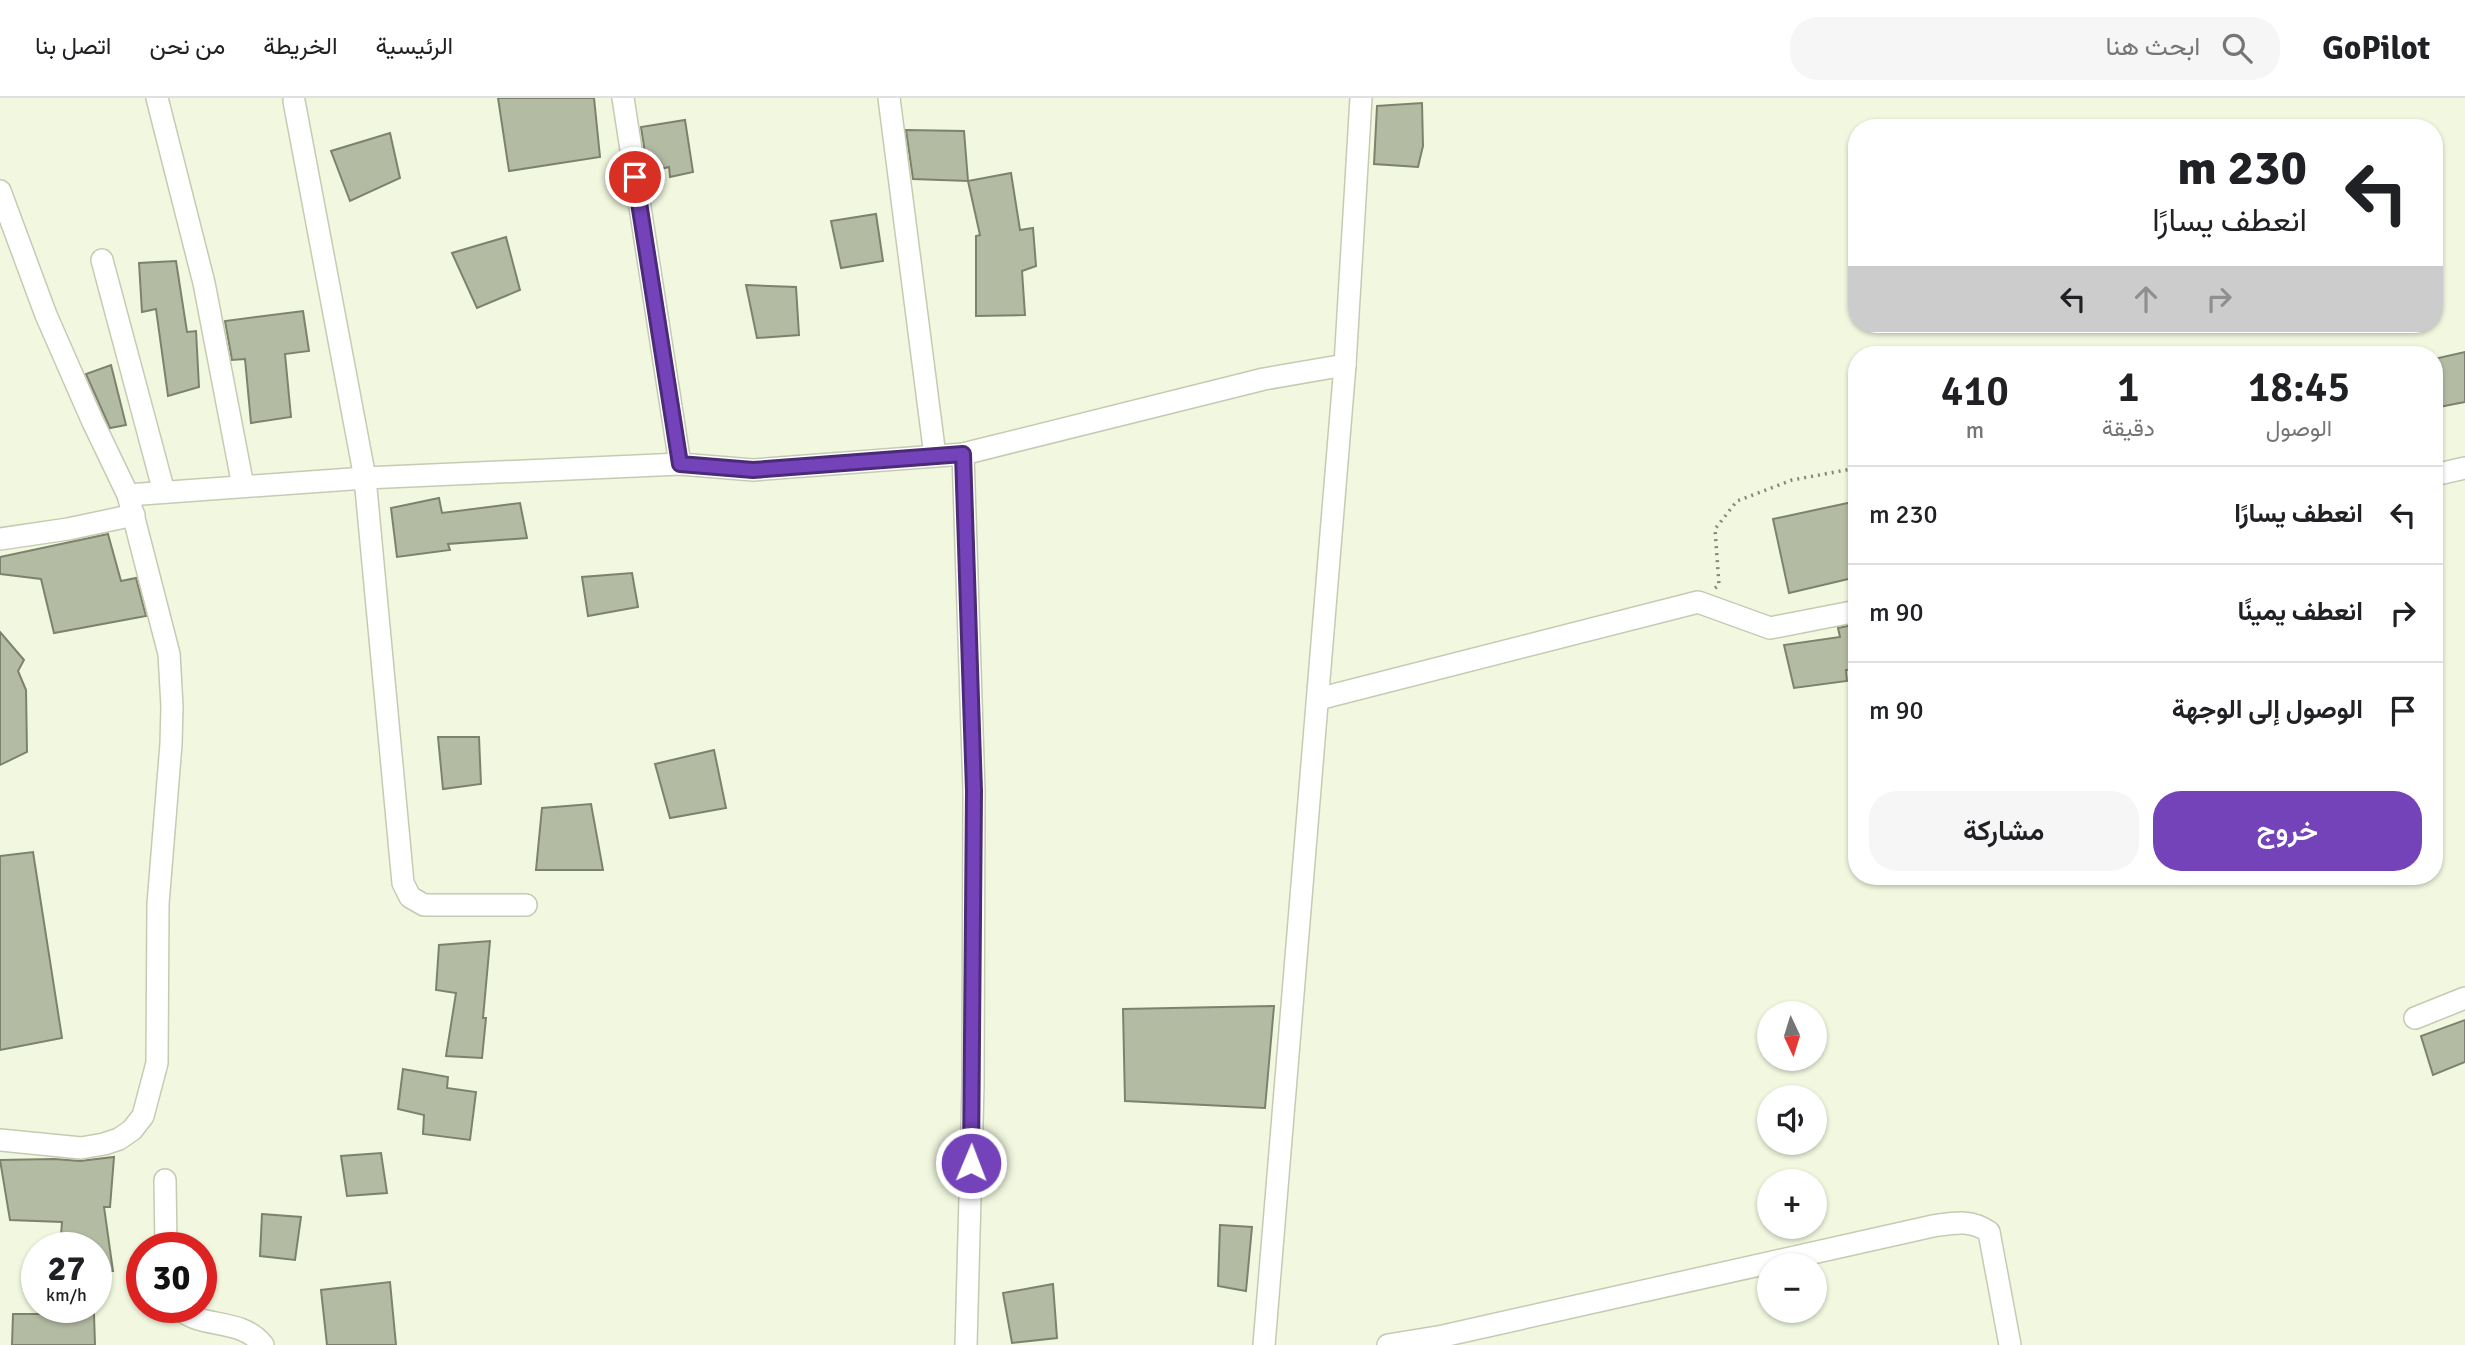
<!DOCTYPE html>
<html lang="ar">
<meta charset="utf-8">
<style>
:root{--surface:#fff;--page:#f6f6f6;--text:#202124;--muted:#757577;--line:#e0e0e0;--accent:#7442b9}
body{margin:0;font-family:Signika,Vazirmatn,sans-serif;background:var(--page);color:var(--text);direction:rtl;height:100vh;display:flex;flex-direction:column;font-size:26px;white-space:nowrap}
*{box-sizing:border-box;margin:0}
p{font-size:23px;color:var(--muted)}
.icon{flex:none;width:38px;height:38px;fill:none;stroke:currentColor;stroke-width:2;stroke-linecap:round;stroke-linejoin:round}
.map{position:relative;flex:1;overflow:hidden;direction:ltr}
.panel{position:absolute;left:1848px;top:248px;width:595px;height:539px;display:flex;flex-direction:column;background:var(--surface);border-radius:28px;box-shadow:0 2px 5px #0004;direction:rtl}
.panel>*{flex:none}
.top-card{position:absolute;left:1848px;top:21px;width:595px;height:214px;border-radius:28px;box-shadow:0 2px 5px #0004;direction:rtl;background:#fff;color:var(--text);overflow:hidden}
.needle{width:46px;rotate:176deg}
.buttons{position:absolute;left:1757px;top:903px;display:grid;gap:14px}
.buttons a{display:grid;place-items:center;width:70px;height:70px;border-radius:50%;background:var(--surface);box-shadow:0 2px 5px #0004;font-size:35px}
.speed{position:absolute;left:21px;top:1134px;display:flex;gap:14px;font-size:35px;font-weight:700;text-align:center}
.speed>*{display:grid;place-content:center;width:91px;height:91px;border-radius:50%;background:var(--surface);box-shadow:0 2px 5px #0004;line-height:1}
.speed small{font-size:18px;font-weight:400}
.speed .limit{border:10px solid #d22;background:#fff;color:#111}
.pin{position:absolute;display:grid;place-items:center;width:60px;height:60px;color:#fff;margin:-30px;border:4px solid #fff;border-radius:50%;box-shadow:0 2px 7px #0007}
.me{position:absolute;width:77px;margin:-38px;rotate:1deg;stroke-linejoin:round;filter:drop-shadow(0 0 5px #0008)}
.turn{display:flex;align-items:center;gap:24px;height:147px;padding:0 21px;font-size:32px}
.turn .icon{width:91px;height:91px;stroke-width:2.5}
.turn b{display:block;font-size:49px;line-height:60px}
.lanes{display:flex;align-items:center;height:66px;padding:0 21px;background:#0003;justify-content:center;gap:35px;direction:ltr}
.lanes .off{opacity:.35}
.eta{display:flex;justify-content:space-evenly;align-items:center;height:119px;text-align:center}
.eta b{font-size:42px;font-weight:600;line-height:49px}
.action{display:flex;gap:14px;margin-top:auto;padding:14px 21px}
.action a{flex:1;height:80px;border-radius:28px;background:var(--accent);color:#fff;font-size:28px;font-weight:600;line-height:80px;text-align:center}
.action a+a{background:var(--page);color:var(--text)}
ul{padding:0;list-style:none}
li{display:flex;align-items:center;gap:21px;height:98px;padding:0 21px;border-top:2px solid var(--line)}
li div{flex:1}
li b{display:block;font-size:26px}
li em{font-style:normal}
header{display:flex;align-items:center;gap:42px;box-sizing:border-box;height:98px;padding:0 35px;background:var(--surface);border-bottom:2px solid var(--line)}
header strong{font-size:33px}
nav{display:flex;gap:38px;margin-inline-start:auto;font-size:24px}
.search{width:490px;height:63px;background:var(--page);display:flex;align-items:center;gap:18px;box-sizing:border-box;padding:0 24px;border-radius:28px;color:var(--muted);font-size:26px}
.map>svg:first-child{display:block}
.building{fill:#b4bba3;stroke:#7d826c;stroke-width:2}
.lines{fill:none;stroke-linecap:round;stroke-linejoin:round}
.minor-casing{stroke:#c5cbb3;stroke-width:24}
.path{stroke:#848878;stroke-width:3.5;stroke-dasharray:2 5;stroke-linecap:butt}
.minor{stroke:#fff;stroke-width:21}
.route-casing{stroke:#4b2b78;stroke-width:18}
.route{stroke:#7442b9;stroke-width:12}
</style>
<header>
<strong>GoPilot</strong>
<div class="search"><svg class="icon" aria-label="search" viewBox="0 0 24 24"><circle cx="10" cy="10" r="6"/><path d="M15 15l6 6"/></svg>ابحث هنا</div>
<nav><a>الرئيسية</a><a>الخريطة</a><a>من نحن</a><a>اتصل بنا</a></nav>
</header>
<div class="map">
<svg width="2465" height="1247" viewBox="0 0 2465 1247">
<rect width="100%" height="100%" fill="#f1f8df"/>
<!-- building -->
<g class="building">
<path d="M498,0H594L600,59L509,73Z"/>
<path d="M1422,5L1423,48L1418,69L1374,66L1377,8Z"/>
<path d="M685,22L693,74L670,79L669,69L648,74L641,29Z"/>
<path d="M906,32L964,33L968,83L913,81Z"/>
<path d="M390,35L400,80L350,103L331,53Z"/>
<path d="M1011,75L1020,132L1033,130L1036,168L1022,173L1025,217L976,218V138L980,137L968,83Z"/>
<path d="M876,116L883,163L841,170L831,123Z"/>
<path d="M506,139L520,192L477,210L452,155Z"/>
<path d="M176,163L187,234L196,233L199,289L168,298L156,211L142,214L139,165Z"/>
<path d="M746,187L796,189L799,237L757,240Z"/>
<path d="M303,213L309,253L285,256L291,319L251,325L245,261L232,262L225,223Z"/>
<path d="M2465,254V304L2434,310V261Z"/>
<path d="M111,267L126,327L110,330L86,276Z"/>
<path d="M439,400L442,415L520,405L527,440L448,446L450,452L397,459L391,410Z"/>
<path d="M1857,403V479L1789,495L1773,421Z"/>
<path d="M108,436L121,483L136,480L146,518L54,535L41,481L0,476V459Z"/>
<path d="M632,475L638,509L588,518L582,479Z"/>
<path d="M1857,526V580L1852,581L1849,572H1846L1847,583L1794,590L1784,547L1840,539L1838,530Z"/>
<path d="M0,534L24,562L18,573L26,592L27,654L0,667Z"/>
<path d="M438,639H479L481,686L443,691Z"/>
<path d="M714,652L726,710L670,720L655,666Z"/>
<path d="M591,706L603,772H536L542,710Z"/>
<path d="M33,754L62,940L0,952V758Z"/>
<path d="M490,843L483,920H486L482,960L446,958L456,895L436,892L439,847Z"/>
<path d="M1274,908L1265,1010L1125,1003L1123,911Z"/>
<path d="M2465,922V964L2433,977L2421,938Z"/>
<path d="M403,971L448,979L447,990L476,994L470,1042L423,1036L424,1017L398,1011Z"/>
<path d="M381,1055L387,1095L347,1098L341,1058Z"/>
<path d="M114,1059L110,1109H104L113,1173H96V1150H60L62,1124L10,1122L0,1062L54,1061L80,1063Z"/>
<path d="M262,1116L301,1119L295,1162L260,1158Z"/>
<path d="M1220,1127L1252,1129L1246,1193L1218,1188Z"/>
<path d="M390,1184L396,1247H327L321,1192Z"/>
<path d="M1053,1186L1057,1240L1012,1245L1003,1195Z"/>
<path d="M13,1216H94L95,1247H12Z"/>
</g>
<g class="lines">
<defs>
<g id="minor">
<path d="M157,0L204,185L243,388"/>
<path d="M623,0L680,366"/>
<path d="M889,0L935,358"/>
<path d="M294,3L365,380L403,785L410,799L424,807H526"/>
<path d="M0,93L46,217L92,322L128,397L169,556L172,608L171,646L158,806L157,965L143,1018L132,1032L119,1041L104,1046L81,1050L0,1042"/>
<path d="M102,162L164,394"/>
<path d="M963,356L974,693L973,988L966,1247"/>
<path d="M2434,377L2465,370"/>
<path d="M128,397L365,380L680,366L753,372L963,356L1264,281L1345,267"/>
<path d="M0,441L68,431L134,417"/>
<path d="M1318,601L1698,504L1770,530L1857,513"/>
<path d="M2415,920L2465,900"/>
<path d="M165,1082L166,1150"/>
<path d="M178,1209C199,1232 240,1218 263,1247"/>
<path d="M1264,1247L1345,267L1361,0"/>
<path d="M1388,1247L1443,1238L1933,1128C1954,1125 1971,1121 1989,1134L2010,1247"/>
</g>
</defs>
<!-- minor casing -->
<use href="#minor" class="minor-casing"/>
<!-- path -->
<path class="path" d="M1715,490L1719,487L1715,431L1737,403L1792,382L1857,370"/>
<!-- minor -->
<use href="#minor" class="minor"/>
</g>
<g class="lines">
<defs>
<path id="route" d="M635,79L680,366L753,372L963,356L974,693L971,1065"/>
</defs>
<!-- route casing -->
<use href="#route" class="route-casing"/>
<!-- route -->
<use href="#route" class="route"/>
</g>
</svg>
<div class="buttons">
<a><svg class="needle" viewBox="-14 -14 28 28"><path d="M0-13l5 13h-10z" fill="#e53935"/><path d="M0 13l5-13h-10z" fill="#757577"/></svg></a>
<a><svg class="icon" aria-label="sound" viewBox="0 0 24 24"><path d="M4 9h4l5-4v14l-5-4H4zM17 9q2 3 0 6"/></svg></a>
<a>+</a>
<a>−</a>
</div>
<div class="speed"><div>27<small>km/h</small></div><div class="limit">30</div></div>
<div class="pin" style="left:635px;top:79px;background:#d93025"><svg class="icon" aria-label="arrive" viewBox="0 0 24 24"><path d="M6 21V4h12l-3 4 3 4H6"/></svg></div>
<svg class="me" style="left:971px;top:1065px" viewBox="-20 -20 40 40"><circle r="17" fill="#7442b9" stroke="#fff" stroke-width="3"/><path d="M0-11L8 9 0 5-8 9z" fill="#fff"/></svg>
<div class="top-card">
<div class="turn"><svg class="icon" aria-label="left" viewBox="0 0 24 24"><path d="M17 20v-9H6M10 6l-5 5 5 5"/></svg><div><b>230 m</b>انعطف يسارًا</div></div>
<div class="lanes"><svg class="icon" aria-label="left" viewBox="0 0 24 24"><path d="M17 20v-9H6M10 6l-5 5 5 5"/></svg><svg class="icon off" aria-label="ahead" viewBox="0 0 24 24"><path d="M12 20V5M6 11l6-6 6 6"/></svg><svg class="icon off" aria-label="right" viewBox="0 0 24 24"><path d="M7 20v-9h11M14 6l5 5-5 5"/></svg></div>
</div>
<section class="panel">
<div class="eta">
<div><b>18:45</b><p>الوصول</p></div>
<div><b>1</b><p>دقيقة</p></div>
<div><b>410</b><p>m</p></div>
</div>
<ul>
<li><svg class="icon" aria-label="left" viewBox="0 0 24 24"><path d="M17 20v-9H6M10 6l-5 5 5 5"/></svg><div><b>انعطف يسارًا</b></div><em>230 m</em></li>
<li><svg class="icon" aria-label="right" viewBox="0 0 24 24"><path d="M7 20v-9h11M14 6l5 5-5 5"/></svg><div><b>انعطف يمينًا</b></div><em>90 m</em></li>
<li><svg class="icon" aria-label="arrive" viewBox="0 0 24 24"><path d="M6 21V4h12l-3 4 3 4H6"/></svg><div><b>الوصول إلى الوجهة</b></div><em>90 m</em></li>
</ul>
<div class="action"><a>خروج</a><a>مشاركة</a></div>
</section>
</div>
